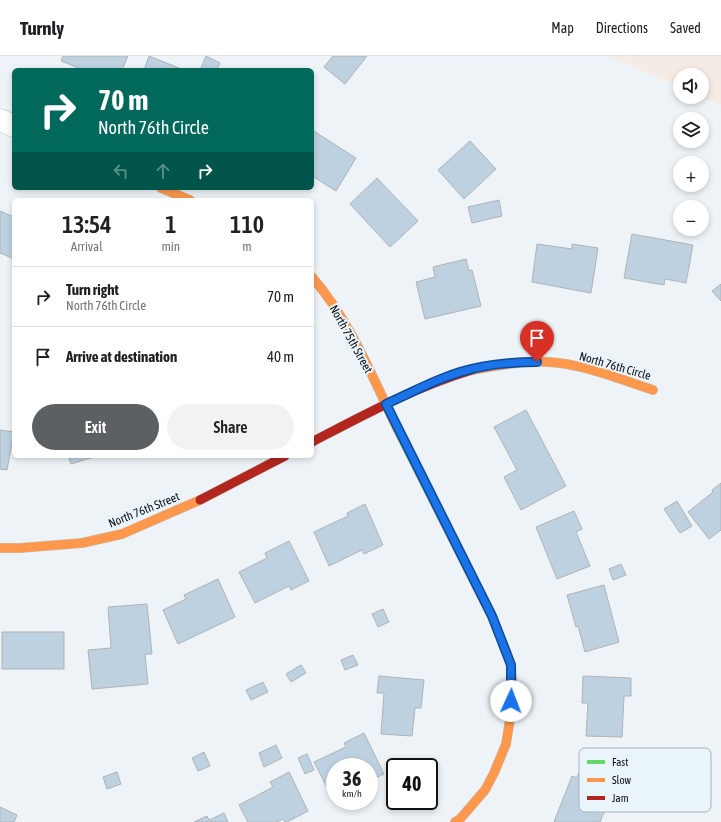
<!DOCTYPE html>
<meta charset="utf-8">
<style>
:root{--surface:#fff;--page:#f2f2f2;--text:#202124;--muted:#757577;--line:#e0e0e0;--accent:#5c6063}
body{margin:0;font-family:"Asap Condensed",sans-serif;background:var(--page);color:var(--text);height:100vh;display:flex;flex-direction:column;font-size:15px;white-space:nowrap}
*{box-sizing:border-box;margin:0}
p{font-size:13px;color:var(--muted)}
.icon{flex:none;width:22px;height:22px;fill:none;stroke:currentColor;stroke-width:2;stroke-linecap:round;stroke-linejoin:round}
.map{position:relative;flex:1;overflow:hidden}
.side{position:absolute;left:12px;top:142px;width:302px;height:260px;display:flex;flex-direction:column;background:var(--surface);border-radius:6px;box-shadow:0 2px 6px #0003}
.side>*{flex:none}
.guide{position:absolute;left:12px;top:12px;width:302px;height:122px;border-radius:6px;box-shadow:0 2px 6px #0003;background:#00695c;color:#fff;overflow:hidden}
.buttons{position:absolute;left:673px;top:12px;display:grid;gap:8px}
.buttons a{display:grid;place-items:center;width:36px;height:36px;border-radius:50%;background:var(--surface);box-shadow:0 2px 6px #0003;font-size:20px}
.speed{position:absolute;left:326px;top:702px;display:flex;gap:8px;font-size:20px;font-weight:700;text-align:center}
.speed>*{display:grid;place-content:center;width:52px;height:52px;border-radius:50%;background:var(--surface);box-shadow:0 2px 6px #0003;line-height:1}
.speed small{font-size:10px;font-weight:400}
.speed .limit{border:2px solid #111;border-radius:6px;background:#fff;color:#111}
.pin{position:absolute;display:grid;place-items:center;width:34px;height:34px;color:#fff;margin:-41px -17px;border-radius:50% 50% 50% 0;rotate:-45deg;box-shadow:0 0 4px #0007}
.pin .icon{rotate:45deg}
.me{position:absolute;width:44px;margin:-22px;rotate:2deg;stroke-linejoin:round;filter:drop-shadow(0 0 3px #0008)}
.turn{display:flex;align-items:center;gap:14px;height:84px;padding:0 20px;font-size:18px}
.turn .icon{width:52px;height:52px;stroke-width:2.5}
.turn b{display:block;font-size:28px;line-height:34px}
.lanes{display:flex;align-items:center;height:38px;padding:0 20px;background:#0003;justify-content:center;gap:20px;direction:ltr}
.lanes .off{opacity:.35}
.eta{display:flex;justify-content:space-evenly;align-items:center;height:68px;text-align:center}
.eta b{font-size:24px;font-weight:600;line-height:28px}
.button{display:flex;gap:8px;margin-top:auto;padding:8px 20px}
.button a{flex:1;height:46px;border-radius:24px;background:var(--accent);color:#fff;font-size:16px;font-weight:600;line-height:46px;text-align:center}
.button a+a{background:var(--page);color:var(--text)}
ul{padding:0;list-style:none}
li{display:flex;align-items:center;gap:12px;height:60px;padding:0 20px;border-top:1px solid var(--line)}
li div{flex:1}
li b{display:block;font-size:15px}
li em{font-style:normal}
header{display:flex;align-items:center;gap:24px;box-sizing:border-box;height:56px;padding:0 20px;background:var(--surface);border-bottom:1px solid var(--line)}
header strong{font-size:19px}
nav{display:flex;gap:22px;margin-inline-start:auto;font-size:14px}
.map>svg:first-child{display:block}
.commercial{fill:#f4ebe5}
.building{fill:#bed1e0;stroke:#afb3b6}
.lines{fill:none;stroke-linecap:round;stroke-linejoin:round}
.street-casing{stroke:#c0c4c7;stroke-width:23}
.fast-casing{stroke:#c0c4c7;stroke-width:10}
.slow-casing{stroke:#c0c4c7;stroke-width:10}
.jam-casing{stroke:#c0c4c7;stroke-width:10}
.street{stroke:#fcfdfe;stroke-width:22}
.fast{stroke:#63d668;stroke-width:9}
.slow{stroke:#ff974d;stroke-width:9}
.jam{stroke:#b3261e;stroke-width:9}
.route-casing{stroke:#114b97;stroke-width:10}
.route{stroke:#1a73e8;stroke-width:7}
.labels{text-anchor:middle;stroke-width:4;stroke-linejoin:round;paint-order:stroke}
.street-label{font-size:12px;fill:#0e1114;stroke:#eaf4fb}
.key{fill:#eaf4fb;stroke:#a8b0b6;stroke-width:1}
.key-label{font-size:11px;fill:#0e1114}
</style>
<header>
<strong>Turnly</strong>
<nav><a>Map</a><a>Directions</a><a>Saved</a></nav>
</header>
<div class="map">
<svg width="721" height="766" viewBox="0 0 721 766">
<rect width="100%" height="100%" fill="#eef3f7"/>
<!-- commercial -->
<path class="commercial" d="M609,0H721V49L702,41V19H680V31Z"/>
<!-- building -->
<g class="building">
<path d="M63,0H128L122,14H84L61,5Z"/>
<path d="M149,0L184,14H144Z"/>
<path d="M206,0L220,7L217,14H205L201,12Z"/>
<path d="M333,0H367L345,28L324,11Z"/>
<path d="M312,74L356,102L336,135L312,120Z"/>
<path d="M470,85L496,113L464,143L438,114Z"/>
<path d="M377,122L418,165L390,191L350,148Z"/>
<path d="M499,144L502,160L472,167L468,151Z"/>
<path d="M0,155L14,161V199L12,202L0,197Z"/>
<path d="M632,178L693,189L686,227L665,223L664,229L624,222Z"/>
<path d="M537,188L572,193V188L598,192L591,237L532,226Z"/>
<path d="M466,203L469,215L472,214L481,250L425,263L416,226L435,221L433,211Z"/>
<path d="M721,228V245L712,235Z"/>
<path d="M526,354L566,430L521,454L504,421L517,414L494,371Z"/>
<path d="M0,374L14,376L7,414L0,413Z"/>
<path d="M68,400H97L71,408Z"/>
<path d="M721,427V474L709,483L688,456L713,436L712,434Z"/>
<path d="M677,445L692,470L680,477L664,453Z"/>
<path d="M365,448L383,489L364,498L362,494L329,510L314,476L348,460L347,457Z"/>
<path d="M574,455L582,473L576,476L590,510L557,523L536,471Z"/>
<path d="M289,485L309,525L291,534L289,530L255,547L239,516L267,502L265,497Z"/>
<path d="M621,508L626,519L613,524L609,513Z"/>
<path d="M218,523L235,561L178,588L163,554L186,543L184,539Z"/>
<path d="M604,529L619,586L585,596L578,570L576,571L567,539Z"/>
<path d="M147,548L152,598H145L148,628L92,633L88,594L111,592L108,551Z"/>
<path d="M383,553L389,566L378,571L372,558Z"/>
<rect x="2" y="576" width="62" height="37"/>
<path d="M353,599L358,609L345,614L341,604Z"/>
<path d="M301,609L306,617L291,626L286,618Z"/>
<path d="M379,620L424,624L421,652H415L412,680L381,678L384,637H377Z"/>
<path d="M583,620L631,622V640H624L622,681L586,680L588,647H582Z"/>
<path d="M263,626L268,636L251,644L246,634Z"/>
<path d="M364,677L384,718L369,725V711H335V737L331,739L314,706L346,691L344,687Z"/>
<path d="M276,689L282,702L264,711L259,697Z"/>
<path d="M204,696L210,710L198,715L192,702Z"/>
<path d="M307,698L314,714L305,718L298,702Z"/>
<path d="M583,706L613,718L606,734L612,737L600,766H554L572,720L577,722Z"/>
<path d="M117,716L121,728L107,733L103,721Z"/>
<path d="M289,716L308,755L287,766H285L283,763L277,766H248L239,749L273,731L270,726Z"/>
<path d="M0,751L17,759L14,766H0Z"/>
<path d="M224,757L228,766H194L207,760L209,764Z"/>
</g>
<g class="lines">
<defs>
<path id="street" d="M0,64L14,70"/>
<path id="fast" d="M397,372L492,560L506,595"/>
<g id="slow">
<path d="M161,132L190,144"/>
<path d="M312,221C350,265 372,320 397,372"/>
<path d="M472,314C497,309 522,305 548,306C580,307 623,324 653,334"/>
<path d="M0,492H20L82,487L122,478L200,444"/>
<path d="M455,766L460,763L485,734L494,717L506,688L511,657L512,623L511,609L506,595"/>
</g>
<g id="jam">
<path d="M312,386C364,359 415,331 472,314"/>
<path d="M200,444L285,400"/>
</g>
</defs>
<!-- street casing -->
<use href="#street" class="street-casing"/>
<!-- fast casing -->
<use href="#fast" class="fast-casing"/>
<!-- slow casing -->
<use href="#slow" class="slow-casing"/>
<!-- jam casing -->
<use href="#jam" class="jam-casing"/>
<!-- street -->
<use href="#street" class="street"/>
<!-- fast -->
<use href="#fast" class="fast"/>
<!-- slow -->
<use href="#slow" class="slow"/>
<!-- jam -->
<use href="#jam" class="jam"/>
</g>
<g class="lines">
<defs>
<path id="route" d="M511,645V609L492,560L386,348C417,334 447,317 481,311C500,307 518,306 537,306"/>
</defs>
<!-- route casing -->
<use href="#route" class="route-casing"/>
<!-- route -->
<use href="#route" class="route"/>
</g>
<g class="labels">
<!-- street labels -->
<g class="street-label">
<text transform="translate(351 283) rotate(61)" y="4">North 75th Street</text>
<text transform="translate(615 310) rotate(16)" y="4">North 76th Circle</text>
<text transform="translate(144 454) rotate(-22)" y="4">North 76th Street</text>
</g>
</g>
<!-- legend -->
<rect x="579" y="692" width="132" height="64" rx="6" class="key"/>
<rect x="587" y="704" width="18" height="4" fill="#63d668"/>
<rect x="587" y="722" width="18" height="4" fill="#ff974d"/>
<rect x="587" y="740" width="18" height="4" fill="#b3261e"/>
<g class="key-label">
<text x="612" y="710">Fast</text>
<text x="612" y="728">Slow</text>
<text x="612" y="746">Jam</text>
</g>
</svg>
<div class="buttons">
<a><svg class="icon" aria-label="sound" viewBox="0 0 24 24"><path d="M4 9h4l5-4v14l-5-4H4zM17 9q2 3 0 6"/></svg></a>
<a><svg class="icon" aria-label="layers" viewBox="0 0 24 24"><path d="M12 4l9 5-9 5-9-5zM3 14l9 5 9-5"/></svg></a>
<a>+</a>
<a>−</a>
</div>
<div class="speed"><div>36<small>km/h</small></div><div class="limit">40</div></div>
<div class="pin" style="left:537px;top:306px;background:#d93025"><svg class="icon" aria-label="arrive" viewBox="0 0 24 24"><path d="M6 21V4h12l-3 4 3 4H6"/></svg></div>
<svg class="me" style="left:511px;top:645px" viewBox="-20 -20 40 40"><circle r="19" fill="#fff"/><path d="M0-13L10 11 0 6-10 11z" fill="#1a73e8"/></svg>
<div class="guide">
<div class="turn"><svg class="icon" aria-label="right" viewBox="0 0 24 24"><path d="M7 20v-9h11M14 6l5 5-5 5"/></svg><div><b>70 m</b>North 76th Circle</div></div>
<div class="lanes"><svg class="icon off" aria-label="left" viewBox="0 0 24 24"><path d="M17 20v-9H6M10 6l-5 5 5 5"/></svg><svg class="icon off" aria-label="ahead" viewBox="0 0 24 24"><path d="M12 20V5M6 11l6-6 6 6"/></svg><svg class="icon" aria-label="right" viewBox="0 0 24 24"><path d="M7 20v-9h11M14 6l5 5-5 5"/></svg></div>
</div>
<section class="side">
<div class="eta">
<div><b>13:54</b><p>Arrival</p></div>
<div><b>1</b><p>min</p></div>
<div><b>110</b><p>m</p></div>
</div>
<ul>
<li><svg class="icon" aria-label="right" viewBox="0 0 24 24"><path d="M7 20v-9h11M14 6l5 5-5 5"/></svg><div><b>Turn right</b><p>North 76th Circle</p></div><em>70 m</em></li>
<li><svg class="icon" aria-label="arrive" viewBox="0 0 24 24"><path d="M6 21V4h12l-3 4 3 4H6"/></svg><div><b>Arrive at destination</b></div><em>40 m</em></li>
</ul>
<div class="button"><a>Exit</a><a>Share</a></div>
</section>
</div>
